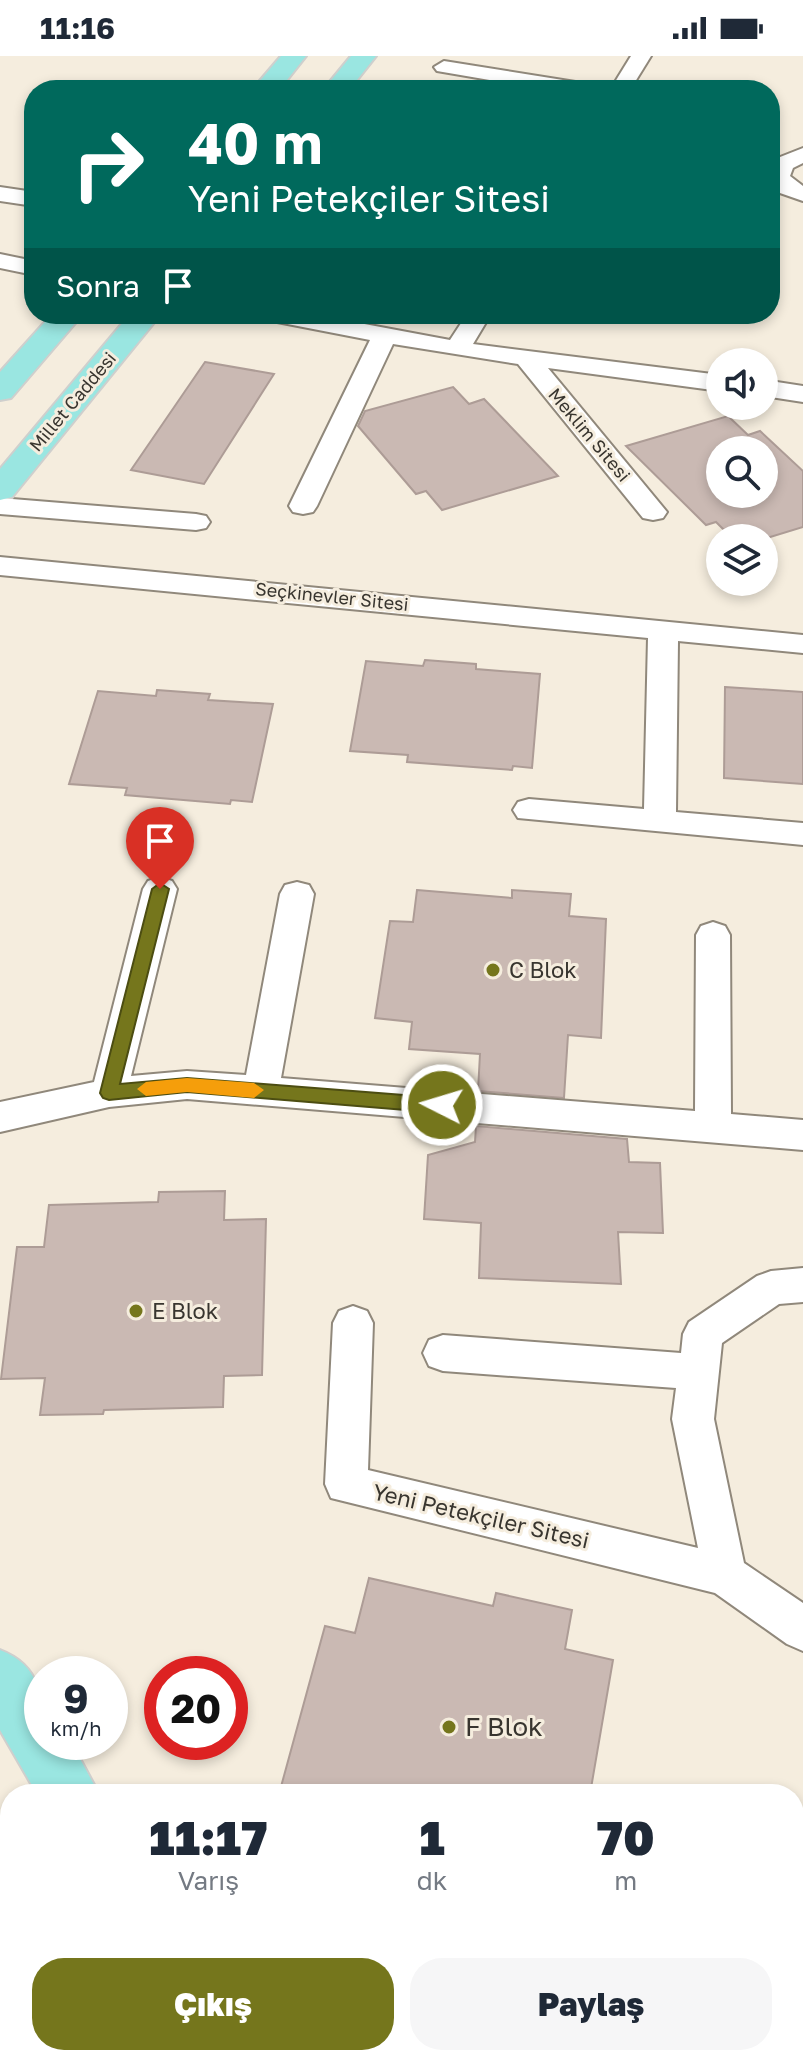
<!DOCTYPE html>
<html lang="tr">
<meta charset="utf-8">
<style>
:root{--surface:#fff;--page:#f6f6f7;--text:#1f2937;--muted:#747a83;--accent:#75761c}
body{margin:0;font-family:"Golos Text",sans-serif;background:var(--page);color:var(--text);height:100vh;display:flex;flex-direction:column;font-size:30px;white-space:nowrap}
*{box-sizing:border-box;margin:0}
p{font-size:26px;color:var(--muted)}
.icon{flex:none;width:44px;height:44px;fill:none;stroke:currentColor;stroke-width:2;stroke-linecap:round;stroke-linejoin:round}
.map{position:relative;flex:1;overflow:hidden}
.details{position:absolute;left:0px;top:1728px;width:804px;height:282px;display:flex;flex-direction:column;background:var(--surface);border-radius:32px 32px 0 0;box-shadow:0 4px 12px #0003}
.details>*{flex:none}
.guide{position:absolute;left:24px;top:24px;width:756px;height:244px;border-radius:32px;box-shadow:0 4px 12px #0003;background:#00695c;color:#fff;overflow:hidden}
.controls{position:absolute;left:706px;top:292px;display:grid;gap:16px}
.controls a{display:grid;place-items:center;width:72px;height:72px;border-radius:50%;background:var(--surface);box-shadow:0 4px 12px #0003;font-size:40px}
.speed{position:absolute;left:24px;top:1600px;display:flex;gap:16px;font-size:40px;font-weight:700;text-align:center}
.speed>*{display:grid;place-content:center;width:104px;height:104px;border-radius:50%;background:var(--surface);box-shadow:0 4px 12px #0003;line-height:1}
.speed small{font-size:20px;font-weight:400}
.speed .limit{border:12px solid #d22;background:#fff;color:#111}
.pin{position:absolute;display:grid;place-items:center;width:68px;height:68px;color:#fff;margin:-82px -34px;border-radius:50% 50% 50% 0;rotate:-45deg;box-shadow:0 0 8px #0007}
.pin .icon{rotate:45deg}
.me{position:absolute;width:88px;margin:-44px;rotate:275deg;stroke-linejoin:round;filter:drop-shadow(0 0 6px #0008)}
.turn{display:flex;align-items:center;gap:28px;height:168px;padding:0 32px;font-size:36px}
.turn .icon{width:104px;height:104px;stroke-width:2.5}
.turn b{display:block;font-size:56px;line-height:68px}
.then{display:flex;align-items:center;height:76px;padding:0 32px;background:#0003;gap:16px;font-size:30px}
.eta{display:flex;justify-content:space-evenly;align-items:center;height:136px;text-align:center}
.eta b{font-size:48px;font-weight:800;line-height:56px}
.cta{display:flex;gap:16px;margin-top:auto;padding:16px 32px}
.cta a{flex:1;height:92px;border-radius:32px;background:var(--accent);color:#fff;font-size:32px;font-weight:800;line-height:92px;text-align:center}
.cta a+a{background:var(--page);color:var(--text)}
.status{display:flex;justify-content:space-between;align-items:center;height:56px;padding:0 40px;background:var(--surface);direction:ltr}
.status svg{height:22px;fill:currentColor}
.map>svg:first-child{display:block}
.building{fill:#cab9b3;stroke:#ad9c96;stroke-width:2;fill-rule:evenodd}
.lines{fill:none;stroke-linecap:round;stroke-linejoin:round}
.service-casing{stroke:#90887b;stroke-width:4}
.primary-casing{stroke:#cfcfcd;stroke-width:4}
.service{fill:#fff;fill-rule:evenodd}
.primary{fill:#9ae6e1;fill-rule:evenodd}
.route{fill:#75761c;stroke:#4c4d12;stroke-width:2}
.slow{fill:#f59e0b}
.poi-dot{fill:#75761c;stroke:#f5edde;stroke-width:3}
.labels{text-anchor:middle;stroke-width:6;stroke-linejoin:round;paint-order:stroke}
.far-street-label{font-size:18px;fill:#38352f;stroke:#f5edde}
.poi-label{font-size:22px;fill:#38352f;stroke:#f5edde;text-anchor:start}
.street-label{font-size:22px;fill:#38352f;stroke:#f5edde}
.near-poi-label{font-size:26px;fill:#38352f;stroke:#f5edde;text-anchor:start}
</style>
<div class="status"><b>11:16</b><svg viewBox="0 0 49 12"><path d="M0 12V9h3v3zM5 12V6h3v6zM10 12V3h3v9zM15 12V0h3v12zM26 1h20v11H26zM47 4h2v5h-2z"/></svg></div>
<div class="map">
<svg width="803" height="2009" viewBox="0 0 803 2009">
<rect width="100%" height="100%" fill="#f5edde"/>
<!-- building -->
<g class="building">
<path d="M205,306L274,318L204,428L131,414Z"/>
<path d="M453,331L469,348L484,343L558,420L442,454L426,435L416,438L358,370L365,355Z"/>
<path d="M728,360L748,379L760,375L803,415V471L767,482H732L716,466L706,469L626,390ZM720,394H764V438H720Z"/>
<path d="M425,604L476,608V613L540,618L532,712L513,710L512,714L407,706L408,699L350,695L366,605L423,610Z"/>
<path d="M725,631L803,636V728L724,722Z"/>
<path d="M157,634L210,638L208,644L273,648L252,746L231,744L230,748L125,739L127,732L69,728L98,635L156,640Z"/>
<path d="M417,834L512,842V834L571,838L569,860L606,863L601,982L568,979L564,1042L478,1035L480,998L409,993L412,966L375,962L390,865L413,866Z"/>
<path d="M476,1070L627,1083L629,1106L660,1107L663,1177L618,1176L621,1228L479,1222L481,1167L424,1163L428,1099L475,1086Z"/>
<path d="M225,1135L224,1164L266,1163L262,1319L224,1320L223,1351L104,1354L103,1358L40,1359L45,1322L1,1323L17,1191H44L49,1149L158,1146L159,1136Z"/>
<path d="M369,1522L493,1550L496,1537L572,1554L565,1593L613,1604L590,1738H279L325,1570L355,1577Z"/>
</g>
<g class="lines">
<defs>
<g id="service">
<path d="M631,0H651L630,34H610Z"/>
<path d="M444,5L588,28L598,34H549L437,15L434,11Z"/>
<path d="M803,92V107L793,112L790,120L803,130V145L780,137L770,123L775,103Z"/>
<path d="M0,131L34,136V150L0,145Z"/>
<path d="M0,198L34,205V219L0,212Z"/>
<path d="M260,258H311L450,284L467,258H491L473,288L720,319V335L548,312L667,456L663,462L653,464L643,462L518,308L393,288L317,450L313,456L303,458L293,456L289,450L370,284L272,265L263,263Z"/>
<path d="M764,324L803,330V346L764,340Z"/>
<path d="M0,442L196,458L206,460L210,466L206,472L196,474L0,458Z"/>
<path d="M0,501L803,579V597L678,585L676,756L803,767V789L518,762L513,754L518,746L529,743L644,753L648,582L0,519Z"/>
<path d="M160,821L172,825L177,833L131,1020L187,1015L246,1019L280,838L285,829L297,826L309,829L314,838L281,1022L695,1055L696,879L701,870L713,866L725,870L730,879L731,1058L803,1064V1094L187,1043L109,1051L0,1076V1046L94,1026L143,833L148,825Z"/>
<path d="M803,1212V1246L779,1248L722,1287L714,1363L744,1507L803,1547V1595L787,1588L715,1537L331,1442L325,1428L333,1267L339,1255L353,1250L367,1255L373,1267L368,1414L698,1492L672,1363L676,1332L443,1315L429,1310L423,1297L429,1284L443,1279L681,1297L683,1278L689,1266L757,1220L771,1215Z"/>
</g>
<g id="primary">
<path d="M281,0H306L279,34H252Z"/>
<path d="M351,0H376L349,34H323Z"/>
<path d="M52,258H83L11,342L0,344V316Z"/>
<path d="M130,258H161L12,441L0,444V413Z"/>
<path d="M0,1594C44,1611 42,1645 42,1686H71L99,1738H37L0,1674Z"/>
<path d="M0,1960L10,1964V2000H38L42,2009H0Z"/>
<path d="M193,2000H258L262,2009H197Z"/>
</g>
</defs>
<!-- service casing -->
<use href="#service" class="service-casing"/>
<!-- primary casing -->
<use href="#primary" class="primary-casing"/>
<!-- service -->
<use href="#service" class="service"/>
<!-- primary -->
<use href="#primary" class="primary"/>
</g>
<!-- route -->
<path class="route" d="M160,827L169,833L120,1028L187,1022L442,1042L451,1049L448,1055L442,1057L187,1036L109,1044L103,1042L100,1037L152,833Z"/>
<!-- slow -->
<path class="slow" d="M187,1022L254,1027L264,1034L254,1042L187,1036L146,1040L137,1033L146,1026Z"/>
<!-- markers -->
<g class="poi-dot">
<circle cx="493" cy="914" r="8"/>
<circle cx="136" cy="1255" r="8"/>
<circle cx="449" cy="1671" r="8"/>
</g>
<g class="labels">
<!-- far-street labels -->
<g class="far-street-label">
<text transform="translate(73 346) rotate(-50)" y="6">Millet Caddesi</text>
<text transform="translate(589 379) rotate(50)" y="6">Meklim Sitesi</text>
<text transform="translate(332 541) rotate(6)" y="6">Seçkinevler Sitesi</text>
</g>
<!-- poi labels -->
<g class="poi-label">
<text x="509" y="922">C Blok</text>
<text x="152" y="1263">E Blok</text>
</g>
<!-- street labels -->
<g class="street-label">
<text transform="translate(481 1460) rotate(13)" y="8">Yeni Petekçiler Sitesi</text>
</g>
<!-- near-poi labels -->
<g class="near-poi-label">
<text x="465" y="1680">F Blok</text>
</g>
</g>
</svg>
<div class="controls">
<a><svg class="icon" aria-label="sound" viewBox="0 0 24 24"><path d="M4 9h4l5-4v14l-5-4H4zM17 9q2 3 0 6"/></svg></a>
<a><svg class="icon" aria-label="search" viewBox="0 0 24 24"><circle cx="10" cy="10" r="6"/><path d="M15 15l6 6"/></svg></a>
<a><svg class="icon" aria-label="layers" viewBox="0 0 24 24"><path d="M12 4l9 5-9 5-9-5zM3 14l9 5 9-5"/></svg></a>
</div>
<div class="speed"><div>9<small>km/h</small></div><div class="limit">20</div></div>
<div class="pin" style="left:160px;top:833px;background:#d93025"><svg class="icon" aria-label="arrive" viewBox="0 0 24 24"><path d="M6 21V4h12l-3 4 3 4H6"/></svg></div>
<svg class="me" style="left:442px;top:1049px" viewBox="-20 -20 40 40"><circle r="17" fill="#75761c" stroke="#fff" stroke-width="3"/><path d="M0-11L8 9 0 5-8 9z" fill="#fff"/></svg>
<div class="guide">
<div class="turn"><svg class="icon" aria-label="right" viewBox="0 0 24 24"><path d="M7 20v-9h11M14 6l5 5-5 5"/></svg><div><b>40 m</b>Yeni Petekçiler Sitesi</div></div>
<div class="then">Sonra<svg class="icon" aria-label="arrive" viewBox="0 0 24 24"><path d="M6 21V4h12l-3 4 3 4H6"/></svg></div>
</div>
<section class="details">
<div class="eta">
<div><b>11:17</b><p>Varış</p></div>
<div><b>1</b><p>dk</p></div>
<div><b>70</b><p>m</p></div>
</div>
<div class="cta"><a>Çıkış</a><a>Paylaş</a></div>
</section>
</div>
